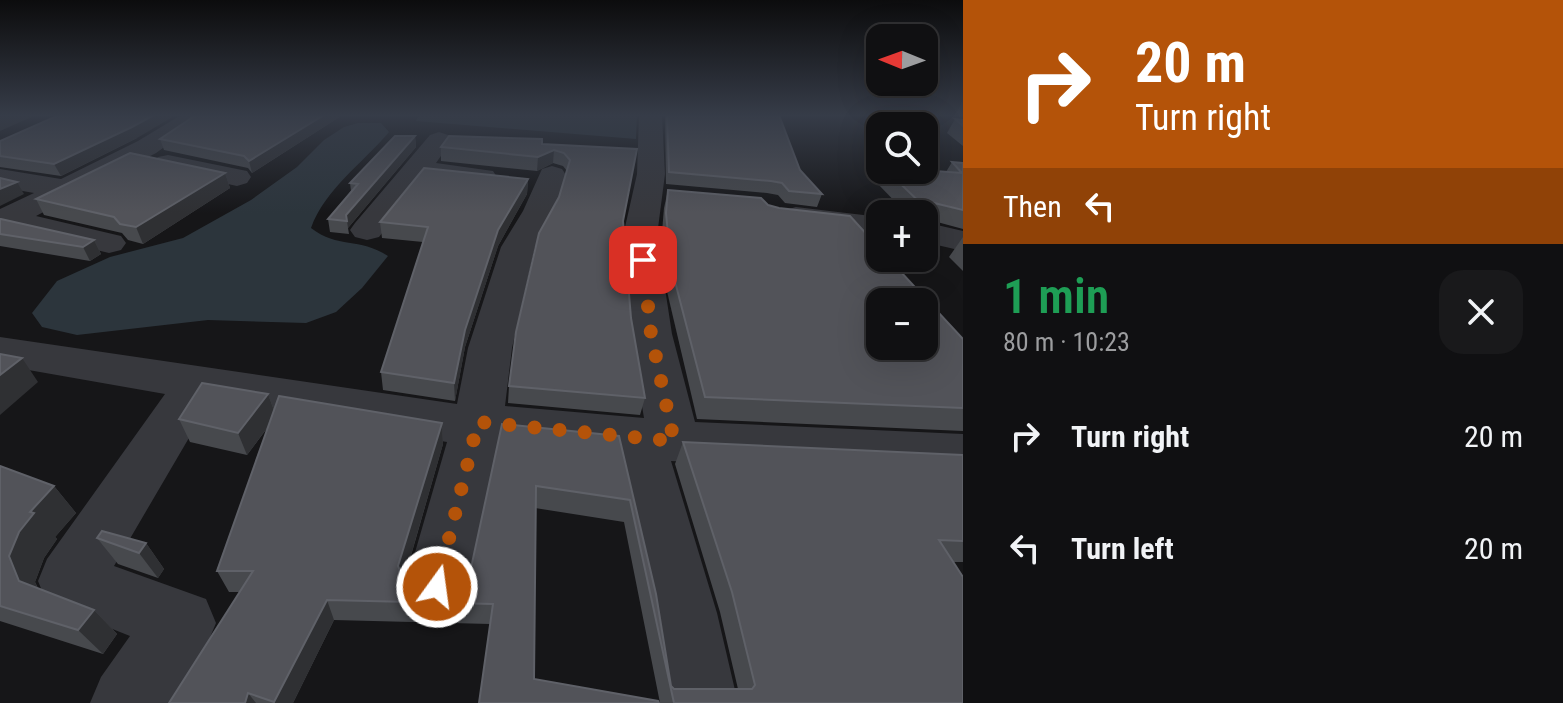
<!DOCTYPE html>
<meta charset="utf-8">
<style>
:root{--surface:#101012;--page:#19191b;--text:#f1f3f6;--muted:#9c9d9f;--line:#303032}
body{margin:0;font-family:"Roboto Condensed",sans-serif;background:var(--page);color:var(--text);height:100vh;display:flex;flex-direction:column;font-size:30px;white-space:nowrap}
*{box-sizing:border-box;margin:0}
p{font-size:26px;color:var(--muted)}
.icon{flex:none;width:44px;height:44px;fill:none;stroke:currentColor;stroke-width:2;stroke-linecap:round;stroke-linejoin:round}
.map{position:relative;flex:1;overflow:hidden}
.side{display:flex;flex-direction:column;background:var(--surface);width:600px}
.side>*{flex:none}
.guide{background:#b45309;color:#fff;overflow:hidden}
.needle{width:52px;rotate:271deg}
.controls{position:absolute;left:866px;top:24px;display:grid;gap:16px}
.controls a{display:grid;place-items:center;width:72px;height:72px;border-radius:16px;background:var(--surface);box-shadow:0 8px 32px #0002,0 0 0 2px var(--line);font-size:40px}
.pin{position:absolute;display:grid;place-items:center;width:68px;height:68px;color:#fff;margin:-34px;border-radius:16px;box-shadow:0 4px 12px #0006}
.me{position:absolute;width:88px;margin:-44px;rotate:14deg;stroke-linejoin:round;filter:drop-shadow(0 0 6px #0008)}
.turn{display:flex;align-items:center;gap:28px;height:168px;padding:0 40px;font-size:36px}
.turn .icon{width:104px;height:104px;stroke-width:2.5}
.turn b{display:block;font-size:56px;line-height:68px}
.then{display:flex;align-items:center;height:76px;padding:0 40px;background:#0003;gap:16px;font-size:30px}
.round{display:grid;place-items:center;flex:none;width:84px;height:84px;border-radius:24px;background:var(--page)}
.summary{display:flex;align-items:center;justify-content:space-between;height:136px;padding:0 40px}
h1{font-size:48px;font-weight:600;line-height:60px;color:#1e9e55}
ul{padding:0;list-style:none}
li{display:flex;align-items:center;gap:24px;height:112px;padding:0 40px}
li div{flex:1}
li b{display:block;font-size:30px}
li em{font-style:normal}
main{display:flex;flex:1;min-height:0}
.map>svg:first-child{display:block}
.water{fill:#2c353c}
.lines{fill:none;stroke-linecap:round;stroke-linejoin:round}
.minor{fill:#37383d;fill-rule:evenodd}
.wall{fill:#47494d}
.shaded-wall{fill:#2f3033}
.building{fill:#525359;stroke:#5f6168;stroke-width:2;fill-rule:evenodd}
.route{stroke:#b45309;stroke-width:14;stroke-dasharray:0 25.2}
</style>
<main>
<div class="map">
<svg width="963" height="703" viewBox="0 0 963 703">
<rect width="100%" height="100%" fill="#161618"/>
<!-- water -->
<g class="water">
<path d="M419,115H637L636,139L416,121Z"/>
<path d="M358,123H381L389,132C363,163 325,189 311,228C338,249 359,237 388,256L362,288L336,312L306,323L208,320L77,335L42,327L32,313L57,281L110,257L183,238L251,200L297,167L324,140L344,127Z"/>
</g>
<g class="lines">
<!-- minor -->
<g class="minor">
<path d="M181,115H209L156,153L36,216L121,236L126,243L121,250L109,253L9,229L0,232V209L34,193L0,187V169L61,179L138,141Z"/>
<path d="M639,115L662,116L665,174L657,236L672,334L695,422L963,434V476L671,461L717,613L738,703H664L651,613L616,455L499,443L469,587L460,609L437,618L414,609L405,587L447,442L210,402L114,566L206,599L216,623L206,647L170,703H90L101,677L130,636L47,603L38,581L47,559L165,394L0,365V337L457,404L468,348L501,247L523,211L542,169L552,166L562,169L566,175L555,211L535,247L512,348L505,406L644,418L630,334L623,236L637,174Z"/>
<path d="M439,132L448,135L452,140L436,163L493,171L497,177L493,183L483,186L424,179L379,237L367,240L355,237L350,230L355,223L430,135Z"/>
<path d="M168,155L247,171L251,177L247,183L237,186L158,169L154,163L158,157Z"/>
<path d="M796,207L880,217V237L785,224L780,217L785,210Z"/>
<path d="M924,222L963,231V251L924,242Z"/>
</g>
</g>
<!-- wall -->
<g class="wall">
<path d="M664,115H779L800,170L822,194L817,207L785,203L778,195L767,193L666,184L665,116Z"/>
<path d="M341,116L252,173L248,168L164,150L160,139Z"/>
<path d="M955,119L963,120V146L947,133Z"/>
<path d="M415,136L416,147L348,228L349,234L330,232L328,219L351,191L350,183Z"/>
<path d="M137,138L61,176L0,167V141Z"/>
<path d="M542,144L637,149L623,222L631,318L645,398L640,415L508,403L509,386L567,171L563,166L553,163L537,171L441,161V147Z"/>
<path d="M952,162L963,163V229L926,219L924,223V214H907L876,182L882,170H921L946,172Z"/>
<path d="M225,173L230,188L143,244L128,240L122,233L44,215L36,199Z"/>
<path d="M528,179L527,194L498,246L465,347L455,401L383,390L381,372L423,242L382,238L380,222Z"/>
<path d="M668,190L768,205L963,339V431L697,419L666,287L662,232L664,208Z"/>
<path d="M0,219L94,240L101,254L90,261L0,246Z"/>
<path d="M963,237V271L949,257Z"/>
<path d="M268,394L274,410L442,423L443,444L404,580L408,590L434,601L460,592L471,568L502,424L619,436L671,686L674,689H738L720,612L675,464L683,442L963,455V562H954L963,703H660L624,522L535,508L479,703L490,624L334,620L293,703H169L240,592H229L217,571L268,427L247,455L190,442L179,419Z"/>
<path d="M0,466L54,486L76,513L55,537L57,539L44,558L35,582L38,588L94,610L117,634L103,654L0,621Z"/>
<path d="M97,538L146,543L164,569L158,578L118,564Z"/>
</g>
<!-- shaded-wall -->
<g class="shaded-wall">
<path d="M6,115H36L0,131V117Z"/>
<path d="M154,115H176L137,138L61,176L54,164Z"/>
<path d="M324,115H341V116L252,173L249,161Z"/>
<path d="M415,136L416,147L348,228L346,215Z"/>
<path d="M554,150L553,163L537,171L538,157Z"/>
<path d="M225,173L230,188L143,244L136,227Z"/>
<path d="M528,179L527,194L498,246L465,347L455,401L454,383L465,330L498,230Z"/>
<path d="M17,182L24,194L0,206V189Z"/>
<path d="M94,240L101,254L90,261L83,247Z"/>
<path d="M22,358L38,382L0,415V375Z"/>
<path d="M268,394L276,416L247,455L238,433Z"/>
<path d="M442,423L443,444L402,586L398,566Z"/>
<path d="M54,486L76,513L55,537L57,539L44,558L35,582L46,606L19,581L9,556L19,532L30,512Z"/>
<path d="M146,543L164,569L158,578L139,553Z"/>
<path d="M327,600L334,620L293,703H274Z"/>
<path d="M94,610L117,634L103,654L78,630Z"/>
<path d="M248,693L256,703H245Z"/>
</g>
<!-- building -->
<g class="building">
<path d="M59,115H154L132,127L54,164L0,156V141Z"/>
<path d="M196,115H324L249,161L244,156L160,139Z"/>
<path d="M667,115H779L800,170L822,194L789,191L782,183L771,181L669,172Z"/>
<path d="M955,119L963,120V126Z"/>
<path d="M395,136H415L346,215L347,221L328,219L358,184L350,183Z"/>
<path d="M449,136L542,139V144L637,149L623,221L631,318L645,398L509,386L516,332L539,233L559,197L570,160L564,153L554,150L538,157L441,147Z"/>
<path d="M130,153L225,173L136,227L120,224L114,217L36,199Z"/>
<path d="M952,162L963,163V210L934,203L930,212L886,170H921L962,173Z"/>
<path d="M424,168L528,179L498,230L465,330L454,383L381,372L428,227L380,222Z"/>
<path d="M0,178L17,182L0,189Z"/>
<path d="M668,190L761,198L768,205L779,208L850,216L880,249V258H888L963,339V408L705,397L671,266L666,213ZM880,302H924V346H880Z"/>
<path d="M0,219H1L94,240L83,247L0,234Z"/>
<path d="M0,354L22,358L0,375Z"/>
<path d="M202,383L268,394L238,433L179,419Z"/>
<path d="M279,396L442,423L398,566L408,590L434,601L460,592L471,568L502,424L619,436L656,594L671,686L674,689H752L755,685L732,592L683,442L963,455V541L939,540L963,577V703H674L630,500L536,486L534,679L658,701L659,703H479L493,604L327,600L274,702L248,693L245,703H169L253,571H217Z"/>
<path d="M0,466L54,486L30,512L34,513L19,532L9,556L19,581L94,610L78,630L0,606Z"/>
<path d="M102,531L146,543L139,553L97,538Z"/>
</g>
<!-- sky -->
<linearGradient id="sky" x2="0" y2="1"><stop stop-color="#0c0c0d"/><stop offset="0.54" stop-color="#363c48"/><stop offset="1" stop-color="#363c48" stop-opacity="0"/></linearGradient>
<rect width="963" height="213" fill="url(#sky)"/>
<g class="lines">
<!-- route -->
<path class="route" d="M437,587L478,422L674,441L651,334L643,260"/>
</g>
</svg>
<div class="controls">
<a><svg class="needle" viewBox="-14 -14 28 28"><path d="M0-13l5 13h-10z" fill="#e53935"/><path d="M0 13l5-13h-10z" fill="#9c9d9f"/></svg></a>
<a><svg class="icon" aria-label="search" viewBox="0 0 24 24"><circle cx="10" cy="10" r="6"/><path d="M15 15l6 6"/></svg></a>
<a>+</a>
<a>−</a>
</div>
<div class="pin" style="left:643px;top:260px;background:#d93025"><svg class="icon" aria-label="arrive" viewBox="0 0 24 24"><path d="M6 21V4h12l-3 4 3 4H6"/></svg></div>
<svg class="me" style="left:437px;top:587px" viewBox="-20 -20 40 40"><circle r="17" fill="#b45309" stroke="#fff" stroke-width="3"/><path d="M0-11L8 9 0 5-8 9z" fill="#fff"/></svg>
</div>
<section class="side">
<div class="guide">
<div class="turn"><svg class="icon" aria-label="right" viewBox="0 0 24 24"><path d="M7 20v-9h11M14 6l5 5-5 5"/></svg><div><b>20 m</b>Turn right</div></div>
<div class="then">Then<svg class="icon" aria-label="left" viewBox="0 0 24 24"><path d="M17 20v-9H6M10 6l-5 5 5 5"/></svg></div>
</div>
<div class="summary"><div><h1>1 min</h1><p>80 m · 10:23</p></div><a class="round"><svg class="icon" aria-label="close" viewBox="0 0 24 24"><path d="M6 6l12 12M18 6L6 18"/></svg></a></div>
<ul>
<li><svg class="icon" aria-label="right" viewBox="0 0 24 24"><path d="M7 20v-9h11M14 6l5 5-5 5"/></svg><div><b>Turn right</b></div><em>20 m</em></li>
<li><svg class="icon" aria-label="left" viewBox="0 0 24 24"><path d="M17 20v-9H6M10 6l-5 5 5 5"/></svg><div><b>Turn left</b></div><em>20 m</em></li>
</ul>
</section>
</main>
